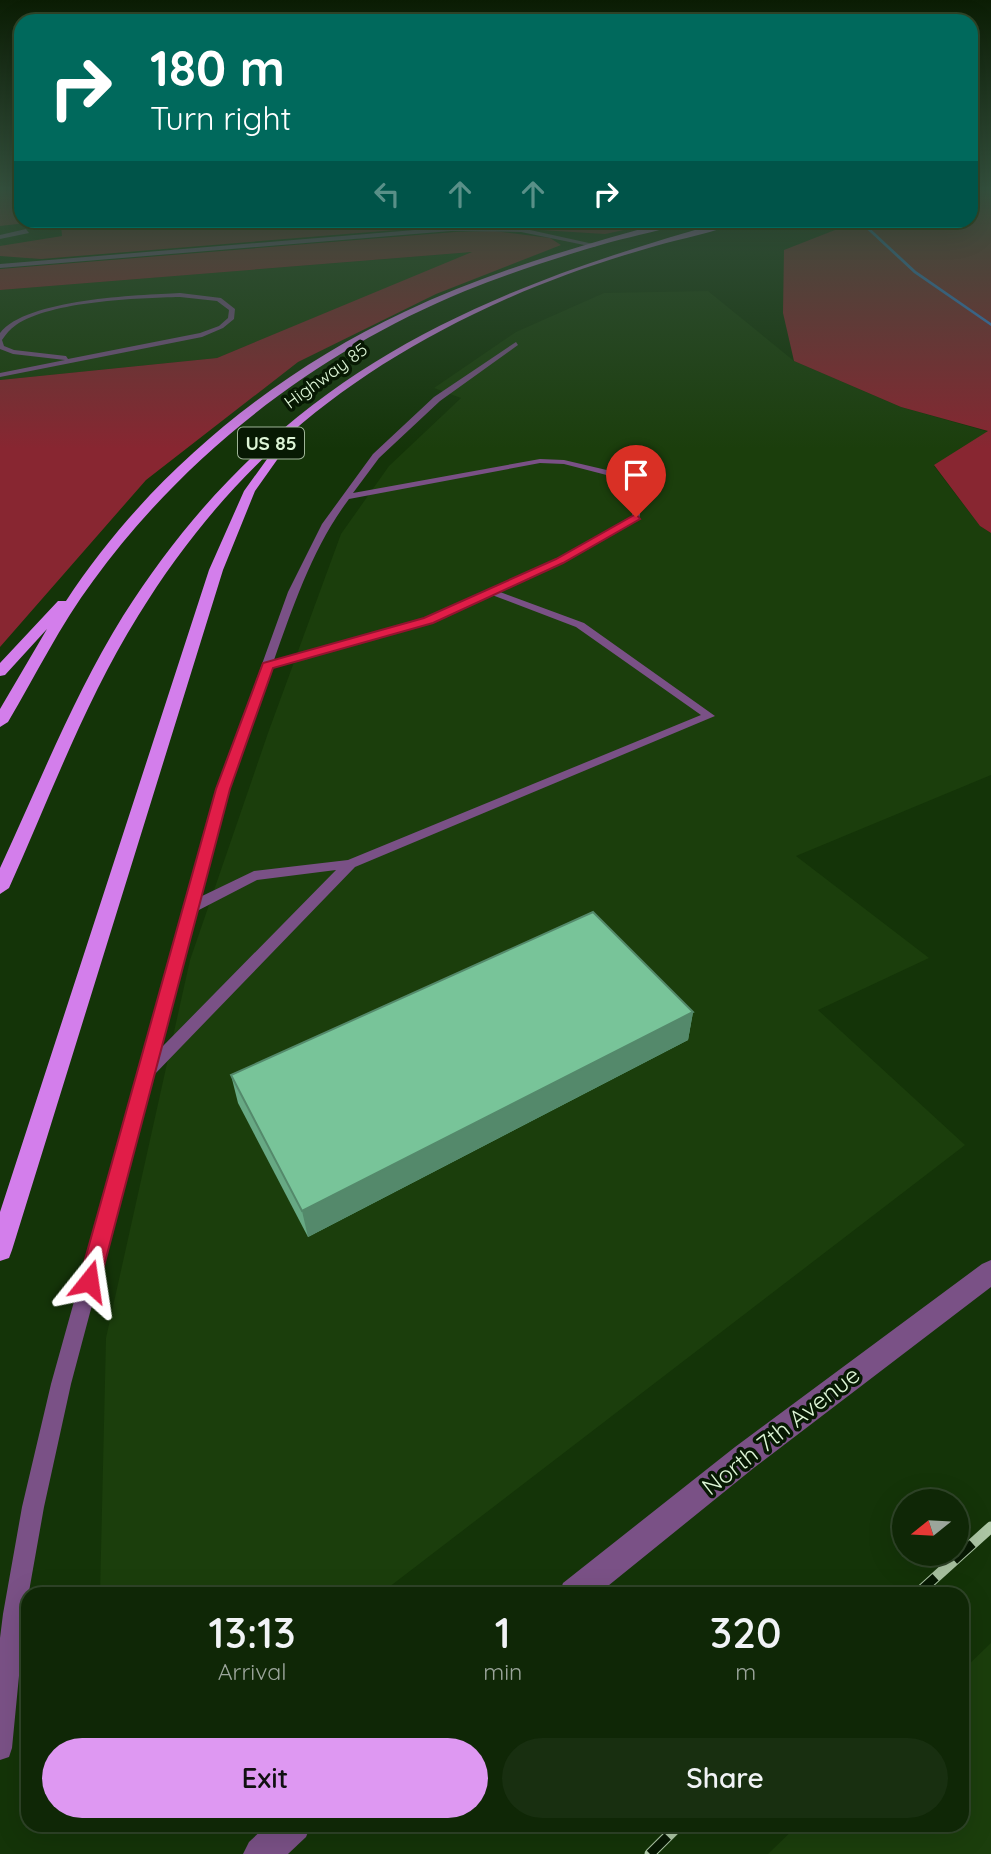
<!DOCTYPE html>
<style>
:root{--surface:#0f2706;--page:#182f10;--text:#f1f3f6;--muted:#9ba59b;--line:#2f4428;--accent:#de98f2}
body{margin:0;font-family:Quicksand,sans-serif;background:var(--page);color:var(--text);height:100vh;display:flex;flex-direction:column;font-size:26px;white-space:nowrap}
*{box-sizing:border-box;margin:0}
p{font-size:23px;color:var(--muted)}
.icon{flex:none;width:38px;height:38px;fill:none;stroke:currentColor;stroke-width:2;stroke-linecap:round;stroke-linejoin:round}
.map{position:relative;flex:1;overflow:hidden}
.panel{position:absolute;left:21px;top:1587px;width:948px;height:245px;display:flex;flex-direction:column;background:var(--surface);border-radius:21px;box-shadow:0 7px 28px #0002,0 0 0 2px var(--line)}
.panel>*{flex:none}
.guide{position:absolute;left:14px;top:14px;width:964px;height:214px;border-radius:21px;box-shadow:0 7px 28px #0002,0 0 0 2px var(--line);background:#00695c;color:#fff;overflow:hidden}
.needle{width:46px;rotate:252deg}
.buttons{position:absolute;left:892px;top:1489px;display:grid;gap:14px}
.buttons a{display:grid;place-items:center;width:77px;height:77px;border-radius:50%;background:var(--surface);box-shadow:0 7px 28px #0002,0 0 0 2px var(--line);font-size:35px}
.pin{position:absolute;display:grid;place-items:center;width:60px;height:60px;color:#fff;margin:-72px -30px;border-radius:50% 50% 50% 0;rotate:-45deg;box-shadow:0 0 7px #0007}
.pin .icon{rotate:45deg}
.me{position:absolute;width:77px;margin:-38px;rotate:15deg;stroke-linejoin:round;filter:drop-shadow(0 0 5px #0008)}
.turn{display:flex;align-items:center;gap:24px;height:147px;padding:0 21px;font-size:32px}
.turn .icon{width:91px;height:91px;stroke-width:2.5}
.turn b{display:block;font-size:49px;line-height:60px}
.lanes{display:flex;align-items:center;height:66px;padding:0 21px;background:#0003;justify-content:center;gap:35px;direction:ltr}
.lanes .off{opacity:.35}
.eta{display:flex;justify-content:space-evenly;align-items:center;height:119px;text-align:center}
.eta b{font-size:42px;font-weight:600;line-height:49px}
.cta{display:flex;gap:14px;margin-top:auto;padding:14px 21px}
.cta a{flex:1;height:80px;border-radius:42px;background:var(--accent);color:#111;font-size:28px;font-weight:600;line-height:80px;text-align:center}
.cta a+a{background:var(--page);color:var(--text)}
.map>svg:first-child{display:block}
.built{fill:#1b3e0c}
.green{fill:#882631}
.lines{fill:none;stroke-linecap:round;stroke-linejoin:round}
.stream{fill:#3e79d3;fill-rule:evenodd}
.service{fill:#7a5186;fill-rule:evenodd}
.minor{fill:#7a5186;fill-rule:evenodd}
.tertiary{fill:#7a5186;fill-rule:evenodd}
.trunk{fill:#d37eeb;fill-rule:evenodd}
.rail-casing{stroke:#adc7a5;stroke-width:11}
.rail{stroke:#071903;stroke-width:9;stroke-dasharray:25;stroke-linecap:butt}
.wall{fill:#67a984}
.shaded-wall{fill:#54896b}
.building{fill:#78c499;stroke:#54896b;stroke-width:2}
.route{fill:#e11d48;stroke:#92132f;stroke-width:2}
.labels{text-anchor:middle;stroke-width:7;stroke-linejoin:round;paint-order:stroke}
.far-street-label{font-size:18px;fill:#def6d7;stroke:#071903}
.shield{fill:#071903;stroke:#9eb497;stroke-width:2}
.shield-label{font-size:19px;font-weight:bold;fill:#def6d7}
.near-street-label{font-size:24px;fill:#def6d7;stroke:#071903}
</style>
<div class="map">
<svg width="991" height="1854" viewBox="0 0 991 1854">
<rect width="100%" height="100%" fill="#143408"/>
<!-- built -->
<g class="built">
<path d="M475,252L217,358L0,380V290Z"/>
<path d="M708,291L794,361L901,407L989,432L934,466L980,526L991,533V775L796,856L929,958L818,1010L965,1145L380,1594H100L106,1338L190,960L268,733L341,534L389,466L461,398L434,388L516,332L604,293Z"/>
<path d="M991,1643V1854H768L798,1825H962L963,1670Z"/>
</g>
<!-- green -->
<g class="green">
<path d="M0,189H21V220L44,221L0,226Z"/>
<path d="M971,189H991V533L980,526L934,465L988,431L901,407L794,361L783,313L784,250L858,221L971,220Z"/>
<path d="M51,220H667V221L605,234L457,225L41,259L0,256V246L62,236L61,224Z"/>
<path d="M494,231L550,238L561,245L436,294L298,362L146,480L0,647V380L217,358L472,252L0,290V269L455,232Z"/>
</g>
<g class="lines">
<!-- stream -->
<path class="stream" d="M861,220L916,271L991,323V326L914,273L857,220Z"/>
<!-- service -->
<g class="service">
<path d="M180,293L221,298L235,309L234,319L223,328L202,337L0,377V373L65,360L13,354L0,349V333C26,299 138,295 180,293ZM180,297L217,301L229,310L228,318L219,326L200,333L68,359L66,356L14,350L4,346L2,340C6,334 10,329 16,325C51,301 138,298 180,297Z"/>
<path d="M516,342L518,345L440,401L379,458L353,493L540,459L564,460L628,475L644,494L639,519L562,563L500,592L584,623L715,716L355,867L153,1076L71,1384L44,1507L25,1614L12,1748L9,1757L0,1760V1638L3,1614L22,1507L51,1384L217,789L288,592L322,524L373,454L434,397ZM540,463L564,464L622,479L636,494L632,516L556,559L425,618L274,660C294,604 313,547 349,499ZM492,595L576,627L701,715L348,860L254,871L200,897L229,789L272,667L433,622ZM336,870L160,1049L197,911L257,880Z"/>
</g>
<!-- minor -->
<path class="minor" d="M26,229L29,233L0,239V235Z"/>
<!-- tertiary -->
<g class="tertiary">
<path d="M451,227L521,228L598,245L594,247L521,232L451,231L0,268V264Z"/>
<path d="M991,1260V1287L755,1467L598,1594H559L563,1583L735,1447L982,1264Z"/>
<path d="M267,1825H311L306,1837L288,1854H243L249,1842Z"/>
</g>
<!-- trunk -->
<g class="trunk">
<path d="M674,220H687C664,231 636,235 611,242C562,256 512,272 465,291C317,352 187,452 93,581C60,625 36,675 8,722L0,727V709L47,629L5,675L0,676V663L58,601H66C147,477 270,375 404,312C490,271 582,245 674,220Z"/>
<path d="M730,220H743C715,233 682,238 652,247C592,264 531,286 474,314C329,384 223,478 138,616C85,701 50,797 9,888L0,894V868C39,784 74,695 123,616C274,378 468,293 730,220Z"/>
<path d="M275,448L284,450L255,491L223,570L12,1250L9,1258L0,1261V1212L209,570L244,491Z"/>
</g>
<defs>
<g id="rail">
<path d="M917,1594L991,1527"/>
<path d="M650,1854L679,1825"/>
</g>
</defs>
<!-- rail casing -->
<use href="#rail" class="rail-casing"/>
<!-- rail -->
<use href="#rail" class="rail"/>
</g>
<!-- wall -->
<path class="wall" d="M693,1012L688,1040L308,1237L238,1103L231,1075Z"/>
<!-- shaded-wall -->
<path class="shaded-wall" d="M693,1012L688,1040L308,1237L302,1211Z"/>
<!-- building -->
<path class="building" d="M593,912L693,1012L302,1211L231,1075Z"/>
<!-- sky -->
<linearGradient id="sky" x2="0" y2="1"><stop stop-color="#0b1d04"/><stop offset="0.42" stop-color="#34503d"/><stop offset="1" stop-color="#34503d" stop-opacity="0"/></linearGradient>
<rect width="991" height="449" fill="url(#sky)"/>
<!-- route -->
<path class="route" d="M636,514L640,519L563,563L433,623L273,668L230,789L100,1281L96,1288L89,1291L82,1288L79,1281L216,789L263,663L424,618L556,559Z"/>
<g class="labels">
<!-- far-street labels -->
<g class="far-street-label">
<text transform="translate(326 376) rotate(-36)" y="6">Highway 85</text>
</g>
<!-- shield labels -->
<rect class="shield" x="238" y="427.5" width="66" height="31" rx="5"/>
<g class="shield-label">
<text x="271" y="450">US 85</text>
</g>
<!-- near-street labels -->
<g class="near-street-label">
<text transform="translate(781 1431) rotate(-38)" y="8">North 7th Avenue</text>
</g>
</g>
</svg>
<div class="buttons">
<a><svg class="needle" viewBox="-14 -14 28 28"><path d="M0-13l5 13h-10z" fill="#e53935"/><path d="M0 13l5-13h-10z" fill="#9ba59b"/></svg></a>
</div>
<div class="pin" style="left:636px;top:517px;background:#d93025"><svg class="icon" aria-label="arrive" viewBox="0 0 24 24"><path d="M6 21V4h12l-3 4 3 4H6"/></svg></div>
<svg class="me" style="left:89px;top:1281px" viewBox="-20 -20 40 40"><path d="M0-17L14 15 0 8-14 15z" fill="#e11d48" stroke="#fff" stroke-width="4"/></svg>
<div class="guide">
<div class="turn"><svg class="icon" aria-label="right" viewBox="0 0 24 24"><path d="M7 20v-9h11M14 6l5 5-5 5"/></svg><div><b>180 m</b>Turn right</div></div>
<div class="lanes"><svg class="icon off" aria-label="left" viewBox="0 0 24 24"><path d="M17 20v-9H6M10 6l-5 5 5 5"/></svg><svg class="icon off" aria-label="ahead" viewBox="0 0 24 24"><path d="M12 20V5M6 11l6-6 6 6"/></svg><svg class="icon off" aria-label="ahead" viewBox="0 0 24 24"><path d="M12 20V5M6 11l6-6 6 6"/></svg><svg class="icon" aria-label="right" viewBox="0 0 24 24"><path d="M7 20v-9h11M14 6l5 5-5 5"/></svg></div>
</div>
<section class="panel">
<div class="eta">
<div><b>13:13</b><p>Arrival</p></div>
<div><b>1</b><p>min</p></div>
<div><b>320</b><p>m</p></div>
</div>
<div class="cta"><a>Exit</a><a>Share</a></div>
</section>
</div>
